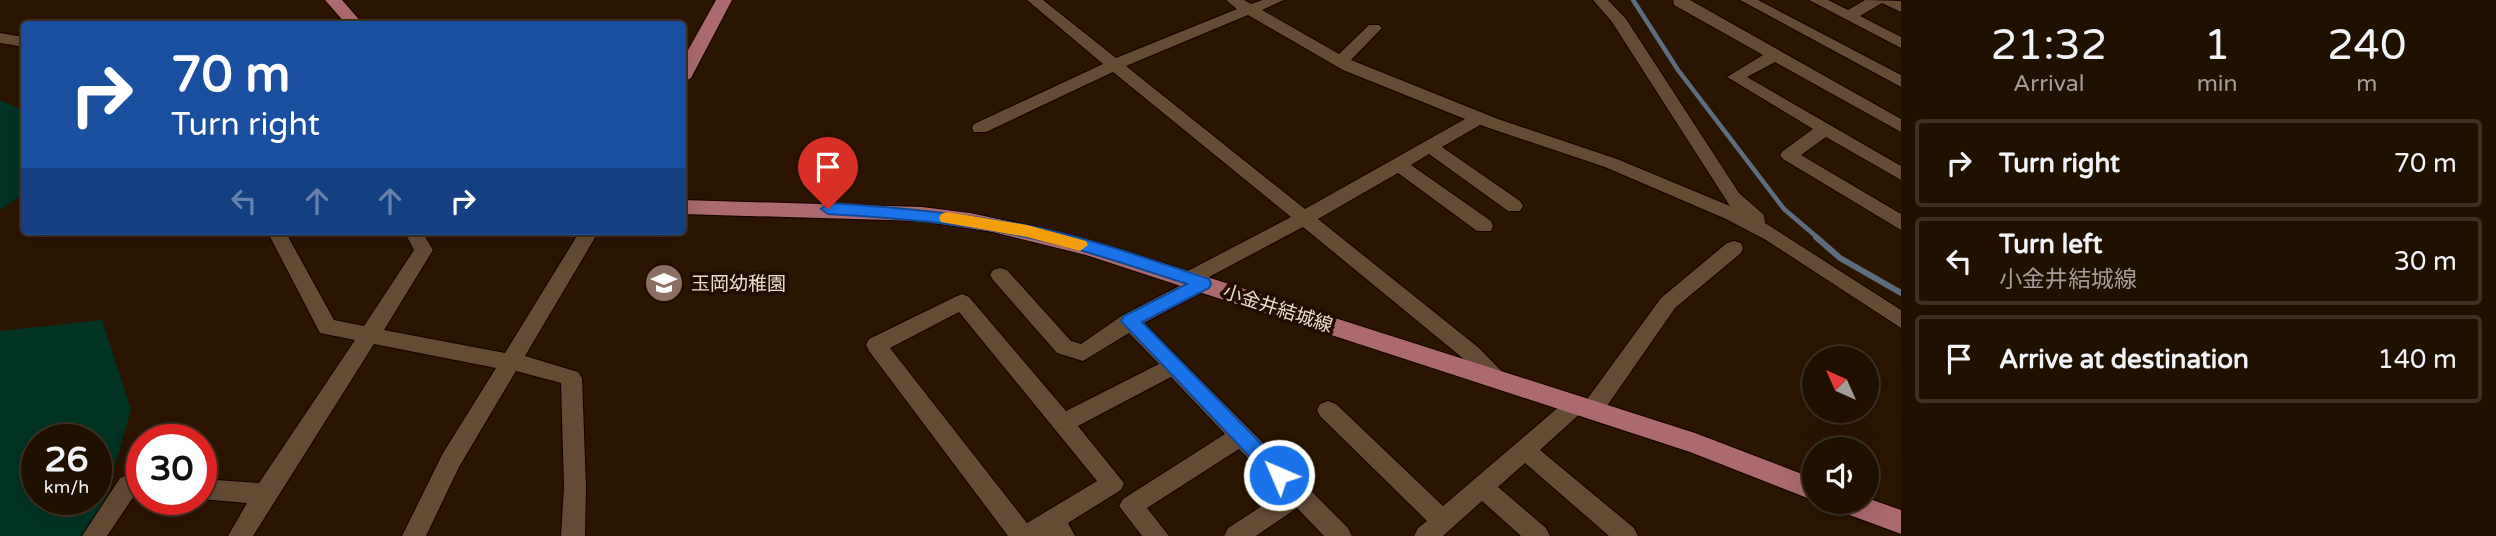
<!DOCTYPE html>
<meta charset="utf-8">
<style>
:root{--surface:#201000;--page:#28190a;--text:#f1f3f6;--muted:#a29d99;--line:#3d3022}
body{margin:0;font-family:"Varela Round","Noto Sans JP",sans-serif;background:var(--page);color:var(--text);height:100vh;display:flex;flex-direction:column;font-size:26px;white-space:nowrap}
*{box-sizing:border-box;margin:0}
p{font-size:23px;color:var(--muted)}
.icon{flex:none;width:38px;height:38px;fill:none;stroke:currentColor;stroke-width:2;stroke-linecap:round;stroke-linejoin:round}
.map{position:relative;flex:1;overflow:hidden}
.panel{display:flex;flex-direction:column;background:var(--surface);width:595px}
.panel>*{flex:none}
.top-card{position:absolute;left:21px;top:21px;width:665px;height:214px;border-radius:7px;box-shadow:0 7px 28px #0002,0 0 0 2px var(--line);background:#1a4fa0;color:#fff;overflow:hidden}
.needle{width:46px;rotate:315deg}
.controls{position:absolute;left:1802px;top:346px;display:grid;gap:14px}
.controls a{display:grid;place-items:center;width:77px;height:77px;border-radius:50%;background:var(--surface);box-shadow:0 7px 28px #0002,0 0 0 2px var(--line);font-size:35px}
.speed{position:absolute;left:21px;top:424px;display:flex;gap:14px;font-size:35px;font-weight:700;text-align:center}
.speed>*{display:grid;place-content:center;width:91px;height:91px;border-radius:50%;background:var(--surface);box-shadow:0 7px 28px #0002,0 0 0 2px var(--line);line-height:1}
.speed small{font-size:18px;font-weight:400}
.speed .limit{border:10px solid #d22;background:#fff;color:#111}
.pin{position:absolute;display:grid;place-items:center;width:60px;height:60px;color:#fff;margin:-72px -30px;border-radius:50% 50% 50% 0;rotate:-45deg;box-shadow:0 0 7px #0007}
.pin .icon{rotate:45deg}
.me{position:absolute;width:77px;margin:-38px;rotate:315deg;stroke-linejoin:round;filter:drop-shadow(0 0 5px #0008)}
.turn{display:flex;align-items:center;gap:24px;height:147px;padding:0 35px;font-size:32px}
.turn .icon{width:91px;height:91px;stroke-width:2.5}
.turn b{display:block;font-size:49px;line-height:60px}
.lanes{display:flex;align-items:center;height:66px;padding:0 35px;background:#0003;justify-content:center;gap:35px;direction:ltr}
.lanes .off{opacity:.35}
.eta{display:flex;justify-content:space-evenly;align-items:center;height:119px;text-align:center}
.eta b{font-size:42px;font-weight:600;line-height:49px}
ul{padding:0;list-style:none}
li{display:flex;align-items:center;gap:21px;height:88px;margin:0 14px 10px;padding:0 21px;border:4px solid var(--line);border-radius:7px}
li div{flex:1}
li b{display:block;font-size:26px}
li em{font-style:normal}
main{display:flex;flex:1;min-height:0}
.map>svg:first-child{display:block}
.green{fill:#013322;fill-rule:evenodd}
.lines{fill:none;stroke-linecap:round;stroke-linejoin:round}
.stream-far1{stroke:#5e6c80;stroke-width:4.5}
.stream{stroke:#5e6c80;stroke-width:6}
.minor-casing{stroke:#120200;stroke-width:2}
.major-casing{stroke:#120200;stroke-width:2}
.minor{fill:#654b34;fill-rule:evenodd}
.major{fill:#aa6a6e;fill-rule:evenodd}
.route{fill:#1a73e8;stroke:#114b97;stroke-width:2}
.slow{fill:#f59e0b}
.labels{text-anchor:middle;stroke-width:7;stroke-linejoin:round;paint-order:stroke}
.poi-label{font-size:19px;fill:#ebdcce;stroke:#210c00;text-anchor:start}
.street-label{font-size:19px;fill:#ebdcce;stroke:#210c00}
</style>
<main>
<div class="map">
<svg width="1901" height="536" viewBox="0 0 1901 536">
<rect width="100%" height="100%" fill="#2b1500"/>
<!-- green -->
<g class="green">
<path d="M0,100L24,111V194L0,210Z"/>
<path d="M102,320L131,410L105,500L81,536H0V331ZM37,439H96V499H37Z"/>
</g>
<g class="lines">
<!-- stream-far1 -->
<path class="stream-far1" d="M1633,0L1678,70L1784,209L1818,238"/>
<!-- stream -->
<path class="stream" d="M1816,237L1840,258L1901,293"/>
<defs>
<g id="minor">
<path d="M1027,0H1043L1116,58L1237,9L1226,0H1244L1251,4L1263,0H1284L1262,10L1339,54L1369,25H1379L1382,28L1379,31L1351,60L1498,119L1617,159L1730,206L1612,22L1593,0H1608L1626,19L1739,193L1764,215L1765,223L1901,310V328L1766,240L1726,219L1605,167L1480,125L1442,147L1520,201L1523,206L1520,211H1508L1429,154L1411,165L1491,221L1493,226L1491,231H1477L1398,173L1318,219L1479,348L1510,380L1506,386L1499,389L1492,386L1465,360L1303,227L1209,277L1213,283L1210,288L1144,323L1348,528L1352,536H1324L1297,508L1256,536H1224L1228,528L1282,493L1239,449L1147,508L1169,536H1142L1119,506L1123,499L1225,434L1171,377L1078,426L1124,483L1121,490L1068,523L1075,536H1008L869,351L866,345L869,339L955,297L962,294L969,297L1066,411L1159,364L1129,333L1083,361L1057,353L993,280L990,275L993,270L1000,268L1007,270L1071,341L1081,344L1123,315L1183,284L1179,279L1182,274L1291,217L1113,72L986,132H974L972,128L974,124L1103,64ZM1248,15L1343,70L1465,119L1305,209L1126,66ZM959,312L1097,481L1027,523L890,348Z"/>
<path d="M1673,0H1690L1901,119V132L1775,62L1747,77L1901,166V180L1826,137L1801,155L1901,214V230L1783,159L1780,155L1783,151L1813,129L1727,77L1763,55L1674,5Z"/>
<path d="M1740,0H1758L1901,75V87Z"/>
<path d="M1809,0H1828L1848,10L1865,0L1901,1V12L1882,3L1860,16L1901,37V48Z"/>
<path d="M0,33L24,37V47L0,43Z"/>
<path d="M267,231H285L334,320L364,326L414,250L404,231H422L433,250L384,330L505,353L580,231H599L525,356L578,372L582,378L586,487L585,536H561L564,487L561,383L516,371L459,467L426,536H402L443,453L496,368L374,344L253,536H228L247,503L200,499L201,479L259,483L355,340L320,333Z"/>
<path d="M1734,241L1741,243L1743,248L1741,253L1675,308L1600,416L1592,419L1584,416L1582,412L1540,450L1634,528L1638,536H1609L1525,463L1498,487L1546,528L1550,536H1521L1482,501L1443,536H1414L1418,528L1427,521L1320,416L1317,410L1320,404L1328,401L1336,404L1443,506L1568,399L1576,396L1585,402L1661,298L1727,243Z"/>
<path d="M128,475L142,476V496H134L107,536H82L120,478Z"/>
</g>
<g id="major">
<path d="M325,0H342L363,24H346Z"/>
<path d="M716,0H732L691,78L682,83V61Z"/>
<path d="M682,200L922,207L970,213L1040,228L1116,248L1695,433L1815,479V501L1690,452L1086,255L993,232L922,221L682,214Z"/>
<path d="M1867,498L1901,510V534L1836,510L1833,502H1867Z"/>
</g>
</defs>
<!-- minor casing -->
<use href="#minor" class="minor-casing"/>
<!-- major casing -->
<use href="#major" class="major-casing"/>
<!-- minor -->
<use href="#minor" class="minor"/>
<!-- major -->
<use href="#major" class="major"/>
</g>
<!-- route -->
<path class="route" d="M828,203C894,207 959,213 1024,225C1087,237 1148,259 1209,279L1211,284L1209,288L1142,322L1286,469L1289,475L1286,481L1279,483L1273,481L1121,321L1124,316L1187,284C1134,267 1081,248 1026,237C961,223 895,218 828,214L821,209Z"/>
<!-- slow -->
<path class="slow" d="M947,212L1027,225L1086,241L1088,245L1080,251L1027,237L941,222L939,218L941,214Z"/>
<!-- icons -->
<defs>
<symbol id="school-disc" viewBox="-11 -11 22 22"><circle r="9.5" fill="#8d6e63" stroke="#210c00"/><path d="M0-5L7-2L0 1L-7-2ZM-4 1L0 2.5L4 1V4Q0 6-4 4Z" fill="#fff"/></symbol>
</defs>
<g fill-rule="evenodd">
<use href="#school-disc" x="642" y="261" width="44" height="44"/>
</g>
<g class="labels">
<!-- poi labels -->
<g class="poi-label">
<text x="691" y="290">玉岡幼稚園</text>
</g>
<!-- street labels -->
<g class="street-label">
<text transform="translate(1278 308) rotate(18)" y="7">小金井結城線</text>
</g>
</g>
</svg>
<div class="controls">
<a><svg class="needle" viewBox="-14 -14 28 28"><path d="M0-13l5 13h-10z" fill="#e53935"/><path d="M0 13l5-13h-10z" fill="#a29d99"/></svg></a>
<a><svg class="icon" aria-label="sound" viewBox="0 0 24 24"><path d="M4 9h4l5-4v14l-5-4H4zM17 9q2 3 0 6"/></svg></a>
</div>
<div class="speed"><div>26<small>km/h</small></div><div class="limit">30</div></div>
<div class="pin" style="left:828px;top:209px;background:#d93025"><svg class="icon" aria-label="arrive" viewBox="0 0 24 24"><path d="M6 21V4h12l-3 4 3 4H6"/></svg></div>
<svg class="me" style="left:1279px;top:475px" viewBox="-20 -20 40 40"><circle r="17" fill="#1a73e8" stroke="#fff" stroke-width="3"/><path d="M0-11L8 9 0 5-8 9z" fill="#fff"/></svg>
<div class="top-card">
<div class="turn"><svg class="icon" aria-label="right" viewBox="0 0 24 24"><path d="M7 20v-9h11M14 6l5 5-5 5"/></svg><div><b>70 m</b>Turn right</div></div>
<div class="lanes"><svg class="icon off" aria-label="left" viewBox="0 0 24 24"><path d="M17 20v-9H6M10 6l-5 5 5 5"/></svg><svg class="icon off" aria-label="ahead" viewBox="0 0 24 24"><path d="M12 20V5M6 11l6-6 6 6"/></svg><svg class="icon off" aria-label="ahead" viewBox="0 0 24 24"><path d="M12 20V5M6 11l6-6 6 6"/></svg><svg class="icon" aria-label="right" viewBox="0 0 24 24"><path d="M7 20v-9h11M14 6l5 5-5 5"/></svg></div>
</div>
</div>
<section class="panel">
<div class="eta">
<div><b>21:32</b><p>Arrival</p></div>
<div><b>1</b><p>min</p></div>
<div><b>240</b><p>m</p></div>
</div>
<ul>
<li><svg class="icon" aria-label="right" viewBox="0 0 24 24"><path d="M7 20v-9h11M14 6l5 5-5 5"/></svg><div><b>Turn right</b></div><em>70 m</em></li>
<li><svg class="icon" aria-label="left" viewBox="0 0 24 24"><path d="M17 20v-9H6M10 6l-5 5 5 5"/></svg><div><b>Turn left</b><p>小金井結城線</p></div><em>30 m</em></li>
<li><svg class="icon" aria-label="arrive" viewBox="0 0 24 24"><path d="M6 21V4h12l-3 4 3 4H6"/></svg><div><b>Arrive at destination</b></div><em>140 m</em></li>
</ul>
</section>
</main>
